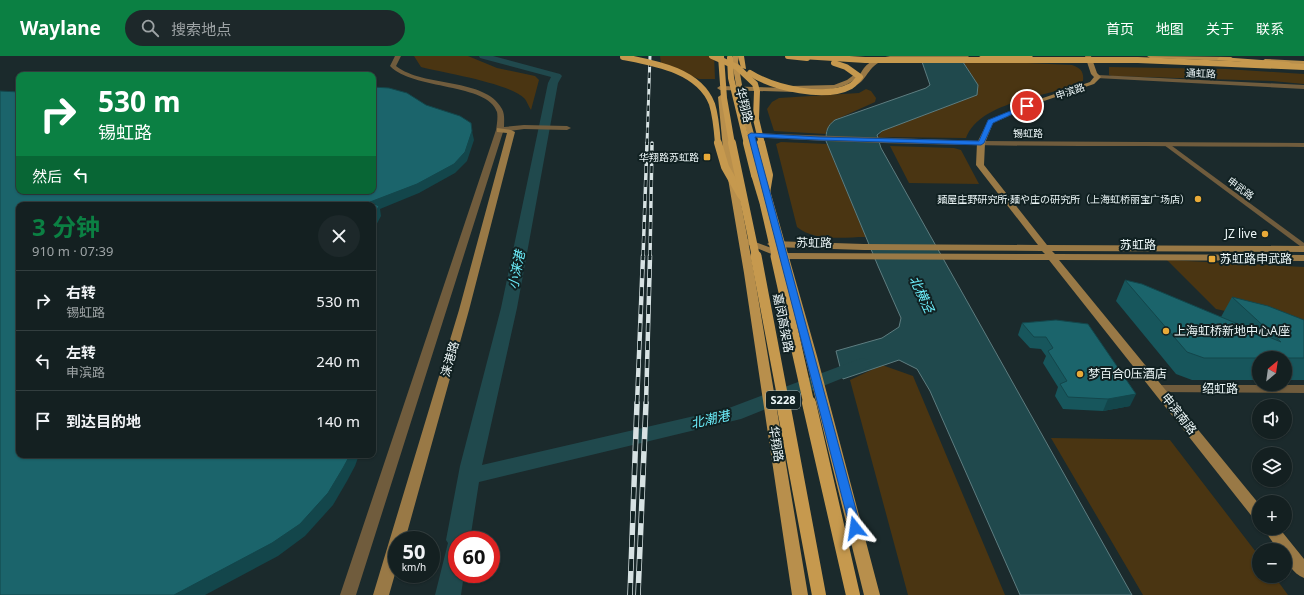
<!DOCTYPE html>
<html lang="zh">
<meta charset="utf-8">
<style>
:root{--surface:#142021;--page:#1d282a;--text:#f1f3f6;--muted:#9da3a5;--line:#333e3f;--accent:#0b8043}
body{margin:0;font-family:"Noto Sans","Noto Sans SC","Noto Sans JP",sans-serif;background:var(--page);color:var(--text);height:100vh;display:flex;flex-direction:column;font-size:15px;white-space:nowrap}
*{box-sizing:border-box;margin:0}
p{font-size:13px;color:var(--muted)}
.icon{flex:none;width:22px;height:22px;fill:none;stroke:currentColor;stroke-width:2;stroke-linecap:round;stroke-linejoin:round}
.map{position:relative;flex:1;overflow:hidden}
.sheet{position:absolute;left:16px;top:146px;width:360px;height:256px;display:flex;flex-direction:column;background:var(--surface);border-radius:8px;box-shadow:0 1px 3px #0004,0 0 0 1px var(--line)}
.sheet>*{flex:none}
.hud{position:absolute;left:16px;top:16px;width:360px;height:122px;border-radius:8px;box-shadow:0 1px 3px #0004,0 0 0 1px var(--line);background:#0b8043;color:#fff;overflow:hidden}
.needle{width:26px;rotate:29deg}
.fabs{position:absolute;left:1252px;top:295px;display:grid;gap:8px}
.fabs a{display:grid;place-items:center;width:40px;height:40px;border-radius:50%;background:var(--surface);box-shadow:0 1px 3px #0004,0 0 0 1px var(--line);font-size:20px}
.speed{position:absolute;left:388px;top:475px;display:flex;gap:8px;font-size:20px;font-weight:700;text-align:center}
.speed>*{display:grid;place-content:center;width:52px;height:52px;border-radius:50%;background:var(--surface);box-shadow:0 1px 3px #0004,0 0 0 1px var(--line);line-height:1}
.speed small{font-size:10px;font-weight:400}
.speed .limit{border:6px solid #d22;background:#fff;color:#111}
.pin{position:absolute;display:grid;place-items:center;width:34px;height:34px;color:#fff;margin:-17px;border:2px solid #fff;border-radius:50%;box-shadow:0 1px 4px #0007}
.me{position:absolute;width:44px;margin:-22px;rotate:345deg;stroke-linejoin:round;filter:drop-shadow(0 0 3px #0008)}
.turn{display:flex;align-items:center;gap:14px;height:84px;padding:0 16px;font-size:18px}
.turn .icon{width:52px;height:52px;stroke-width:2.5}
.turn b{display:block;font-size:28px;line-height:34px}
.then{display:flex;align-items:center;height:38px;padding:0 16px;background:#0003;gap:8px;font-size:15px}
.round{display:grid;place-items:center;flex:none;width:42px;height:42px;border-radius:21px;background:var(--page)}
.summary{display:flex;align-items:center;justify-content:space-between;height:68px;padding:0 16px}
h1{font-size:24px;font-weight:700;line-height:30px;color:var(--accent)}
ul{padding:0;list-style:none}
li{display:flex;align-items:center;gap:12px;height:60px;padding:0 16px;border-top:1px solid var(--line)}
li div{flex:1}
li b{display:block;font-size:15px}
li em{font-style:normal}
header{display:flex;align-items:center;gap:24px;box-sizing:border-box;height:56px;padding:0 20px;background:var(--accent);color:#fff}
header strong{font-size:19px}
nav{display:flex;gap:22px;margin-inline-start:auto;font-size:14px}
.search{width:280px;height:36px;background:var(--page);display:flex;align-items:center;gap:10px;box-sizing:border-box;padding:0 14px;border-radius:22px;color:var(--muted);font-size:15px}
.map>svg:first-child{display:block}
.green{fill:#4a3512}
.water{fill:#20494d;stroke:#5e7d80}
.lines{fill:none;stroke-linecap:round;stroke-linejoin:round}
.river{fill:#20494d;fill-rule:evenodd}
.minor{fill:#705c3d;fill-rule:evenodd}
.tertiary{fill:#705c3d;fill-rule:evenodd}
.secondary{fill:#997946;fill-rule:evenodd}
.primary{fill:#b88f4c;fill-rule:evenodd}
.trunk{fill:#c6994e;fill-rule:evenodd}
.rail-far3-casing{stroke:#d7e2e3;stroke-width:3}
.rail-far2-casing{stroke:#d7e2e3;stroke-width:3.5}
.rail-far1-casing{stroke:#d7e2e3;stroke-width:4.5}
.rail-casing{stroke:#d7e2e3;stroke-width:5.5}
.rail-far3{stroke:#112122;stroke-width:2;stroke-dasharray:5.5;stroke-linecap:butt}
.rail-far2{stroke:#112122;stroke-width:2.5;stroke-dasharray:7;stroke-linecap:butt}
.rail-far1{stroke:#112122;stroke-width:3;stroke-dasharray:9;stroke-linecap:butt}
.rail{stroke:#112122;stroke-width:4;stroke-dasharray:12;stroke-linecap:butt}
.trunk-bridge-far3{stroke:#c6994e;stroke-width:6}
.trunk-bridge-far2{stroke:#c6994e;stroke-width:8}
.trunk-bridge-far1{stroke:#c6994e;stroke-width:11}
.trunk-bridge{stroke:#c6994e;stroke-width:14}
.wall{fill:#17565c}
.shaded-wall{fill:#13464b}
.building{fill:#1b646b;stroke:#13464b}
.route{fill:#1a73e8;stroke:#114b97}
.poi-dot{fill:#e9aa38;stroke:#112122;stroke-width:1.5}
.labels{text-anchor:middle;stroke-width:4;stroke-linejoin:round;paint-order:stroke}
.far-street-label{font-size:10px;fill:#edf7f8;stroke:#112122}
.far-poi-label{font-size:10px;fill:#edf7f8;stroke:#112122;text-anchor:end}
.shield{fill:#112122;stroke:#abb7b8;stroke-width:1}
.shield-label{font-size:11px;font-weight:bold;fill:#edf7f8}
.street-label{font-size:12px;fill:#edf7f8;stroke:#112122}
.poi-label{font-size:12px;fill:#edf7f8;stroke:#112122;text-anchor:start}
.water-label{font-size:13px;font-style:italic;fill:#6df1fe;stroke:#112122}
</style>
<header>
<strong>Waylane</strong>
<div class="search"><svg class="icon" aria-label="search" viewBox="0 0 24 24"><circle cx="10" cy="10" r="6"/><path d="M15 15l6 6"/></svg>搜索地点</div>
<nav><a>首页</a><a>地图</a><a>关于</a><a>联系</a></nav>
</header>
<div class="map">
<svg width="1304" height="539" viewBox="0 0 1304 539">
<rect width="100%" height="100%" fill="#1b2a2c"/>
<!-- green -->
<g class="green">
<path d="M414,0H468L497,12L535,20L539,24L531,54C529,51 527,46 525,43C510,27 444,17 421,11Z"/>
<path d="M660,0H714L715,23H699L661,8Z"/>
<path d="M1004,6L1072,9C1081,12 1084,16 1083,25C1051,42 981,43 966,82L878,81L882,75L977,39L978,29L964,7Z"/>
<path d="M1109,11L1226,13L1304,18V28L1272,25L1112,20L1109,19Z"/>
<path d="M866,33L871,35L876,42L875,46L835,64L826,75V78L774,75L767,53L772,46L779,42L859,37Z"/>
<path d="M781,86L827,88L866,181C844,181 815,186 797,171L776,88Z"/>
<path d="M890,90L954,92L961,94L979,128L909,127Z"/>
<path d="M1167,204L1304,211V272L1216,253Z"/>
<path d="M882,309L913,320L1005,539H908L850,324Z"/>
<path d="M1051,382L1170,384L1259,500V520H1274L1288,539H1143Z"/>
</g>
<!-- water -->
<path class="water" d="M920,0H959L978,29L977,39L882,75L877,79L881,92L1132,539H1020L930,335L917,313L899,304L843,323L836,295L882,282L899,271L901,262L878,210L826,85C826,75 827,70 835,64L926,32L930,29Z"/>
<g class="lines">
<!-- river -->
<path class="river" d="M479,0H493L560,18L562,20L558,27L517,252L482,409L729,352L862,302L868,304L871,308L868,312L741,363L479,426L470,484H457V518H464L461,539H435L448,487L446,484L460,410L501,252L548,27L551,21L480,2Z"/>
<!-- minor -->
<g class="minor">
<path d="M1098,19L1304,29V33L1096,22L1095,21Z"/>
<path d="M1164,87H1168L1304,187V193L1164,89Z"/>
</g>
<!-- tertiary -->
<g class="tertiary">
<path d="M395,0H401L396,10C424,32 485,21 502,53C505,58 504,66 504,71L524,69L567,70L571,72L567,74L524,73L503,76L356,539H340L496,74C497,68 498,61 497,56C488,27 413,34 390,10Z"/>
<path d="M748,77L981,85L1304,87V91C1120,90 935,92 751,81L747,79Z"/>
<path d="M1159,329H1304V337L1155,336L1153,333L1155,330Z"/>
</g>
<!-- secondary -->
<g class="secondary">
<path d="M890,0H968L969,1L966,3C941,2 905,0 882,5C866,11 865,32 849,30V28C858,24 859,19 864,12C870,4 881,2 890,0Z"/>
<path d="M1085,0H1091L1097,17L1101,21L1094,28L1041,46L993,67L985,87L984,109L1047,189L1304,190V196L1052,195L1055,198L1304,199V205L1059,204L1259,448V465L1254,463L1049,204L784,203L739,185L744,182L747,183L785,197L1045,198L1042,195L864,194L772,191L767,188L772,185L864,188L1038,189L976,109L977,87L988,65L1037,44L1090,26L1094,21L1091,18Z"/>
<path d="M855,18L858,20C844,36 819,34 799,34L796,36L720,34L717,32L720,30L788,32L791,30L834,29L847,24Z"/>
<path d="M497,72L511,74L515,76L469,254L405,484H397V511L389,539H373L459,254L507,77L497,76Z"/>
<path d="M1263,472H1279L1304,503V522C1293,518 1285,505 1285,494H1278Z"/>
</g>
<!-- primary -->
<g class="primary">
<path d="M733,0H739L738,6L745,46L817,300L880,539H864L805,300L739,46L732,6Z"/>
<path d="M1147,0L1231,1L1234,3L1231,5L1150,2Z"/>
<path d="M1265,3L1304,5V9L1263,6L1262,5Z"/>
<path d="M721,39L724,41L731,93L754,217L808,539H792L744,217L723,93L718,41Z"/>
</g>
<!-- trunk -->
<g class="trunk">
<path d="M738,0H744L746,13L741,12Z"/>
<path d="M979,0H1032L1033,1L1030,3L982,2Z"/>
<path d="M1220,1L1289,6L1292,8L1289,10L1218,4L1217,3Z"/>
<path d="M752,117L759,119L768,149L767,151L764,152L760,149L751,119Z"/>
</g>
<defs>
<path id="rail-far3" d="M647,88L650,0"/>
<g id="rail-far2">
<path d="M643,201L647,87"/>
<path d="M650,201L652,87"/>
</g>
<g id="rail-far1">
<path d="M637,348L643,200"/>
<path d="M646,348L650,200"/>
</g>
<g id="rail">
<path d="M630,539L637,347"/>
<path d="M638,539L646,347"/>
</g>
</defs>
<!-- rail-far3 casing -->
<use href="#rail-far3" class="rail-far3-casing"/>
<!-- rail-far2 casing -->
<use href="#rail-far2" class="rail-far2-casing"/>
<!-- rail-far1 casing -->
<use href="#rail-far1" class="rail-far1-casing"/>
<!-- rail casing -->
<use href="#rail" class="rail-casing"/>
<!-- rail-far3 -->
<use href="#rail-far3" class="rail-far3"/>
<!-- rail-far2 -->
<use href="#rail-far2" class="rail-far2"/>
<!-- rail-far1 -->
<use href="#rail-far1" class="rail-far1"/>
<!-- rail -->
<use href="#rail" class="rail"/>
<!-- trunk-bridge-far3 -->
<g class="trunk-bridge-far3">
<path d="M712,0L737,11L755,28L757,35L756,63L762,88"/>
<path d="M721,0L724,42L732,88"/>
<path d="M788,0L807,2"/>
<path d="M802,0L865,4H1138L1304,11"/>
<path d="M623,1C654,7 699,14 712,48C716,61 717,75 718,88"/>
<path d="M730,2L731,22L747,88"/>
<path d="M750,17C774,32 825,44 851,30C855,28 857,24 860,21L846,11L834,7"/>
</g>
<!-- trunk-bridge-far2 -->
<g class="trunk-bridge-far2">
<path d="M718,87L725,111L741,139"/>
<path d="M732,87L756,201"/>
<path d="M747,87L755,119"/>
<path d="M761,87L769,119L764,149L776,201"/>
</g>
<!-- trunk-bridge-far1 -->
<g class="trunk-bridge-far1">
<path d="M756,200L784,348"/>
<path d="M776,200L809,348"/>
</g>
<!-- trunk-bridge -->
<g class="trunk-bridge">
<path d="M783,347L819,539"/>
<path d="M809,347L853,539"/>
</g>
</g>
<!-- wall -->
<g class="wall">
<path d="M1125,224L1221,261L1232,241L1304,264V324H1285V302H1259V324H1192L1176,318L1116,245Z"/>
<path d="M1056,264L1130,350L1103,355L1063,353L1055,340L1058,331L1043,307L1046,300L1041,293L1030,292L1018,279L1022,267Z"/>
</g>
<!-- shaded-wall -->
<g class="shaded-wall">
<path d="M472,75L474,84L467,105L455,117L419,137L380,153L381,160L373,175V161L370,146Z"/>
<path d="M1136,338L1130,350L1103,355L1108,343Z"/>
<path d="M350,399H359L355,410L347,425L333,449L305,480L278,500L205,539H174Z"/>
</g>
<!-- building -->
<g class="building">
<path d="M373,31L389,32L407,37L426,49L460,60L471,67L472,75L465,96L454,108L417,128L370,146L379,150L373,161V149H19V399H350L343,412L328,437L300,468L272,487L174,539H0V35L19,36V135H373Z"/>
<path d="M1125,224L1142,228L1281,286L1232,241L1268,250L1304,264V302H1204L1187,296Z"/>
<path d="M1056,264L1088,268L1136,338L1108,343L1068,341L1060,328L1067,325L1048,295L1053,292L1046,281H1034L1022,267Z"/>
</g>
<!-- route -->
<path class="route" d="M1025,49L1030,50L993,67L984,87L981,89L819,84L755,81L861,472L860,476L855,477L851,476L748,79L751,77L819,81L979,85L988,64Z"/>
<!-- markers -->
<g class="poi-dot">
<rect x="703" y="97" width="8" height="8" rx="2"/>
<circle cx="1198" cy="143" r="4"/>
<circle cx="1265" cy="178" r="4"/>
<rect x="1208" y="199" width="8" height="8" rx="2"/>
<circle cx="1166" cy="275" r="4"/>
<circle cx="1080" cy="318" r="4"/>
</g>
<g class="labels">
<!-- far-street labels -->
<g class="far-street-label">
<text transform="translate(1201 17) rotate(2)" y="4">通虹路</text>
<text transform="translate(1070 35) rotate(-19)" y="4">申滨路</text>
<text x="1028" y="81">锡虹路</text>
<text transform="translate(1241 132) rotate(37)" y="4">申武路</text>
</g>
<!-- far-poi labels -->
<g class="far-poi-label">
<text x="699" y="105">华翔路苏虹路</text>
<text x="1190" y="147">麺屋庄野研究所·麺や庄の研究所（上海虹桥丽宝广场店）</text>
</g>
<!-- shield labels -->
<rect class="shield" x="766" y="335" width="34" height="18" rx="3"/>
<g class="shield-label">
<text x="783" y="348">S228</text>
</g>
<!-- street labels -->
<g class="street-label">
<text transform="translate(744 49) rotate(76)" y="4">华翔路</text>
<text transform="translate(814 187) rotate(1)" y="4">苏虹路</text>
<text x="1138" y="193">苏虹路</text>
<text transform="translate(783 267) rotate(79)" y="4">嘉闵高架路</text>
<text transform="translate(450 303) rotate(-74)" y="4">涞港路</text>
<text x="1220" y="337">绍虹路</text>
<text transform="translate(1179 358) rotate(52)" y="4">申滨南路</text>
<text transform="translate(776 388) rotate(81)" y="4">华翔路</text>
</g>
<!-- poi labels -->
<g class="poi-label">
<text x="1257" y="182" text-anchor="end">JZ live</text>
<text x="1220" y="207">苏虹路申武路</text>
<text x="1174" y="279">上海虹桥新地中心A座</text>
<text x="1088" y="322">梦百合0压酒店</text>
</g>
<!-- water labels -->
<g class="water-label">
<text transform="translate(516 214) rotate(-79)" y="5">小涞港</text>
<text transform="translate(922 238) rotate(65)" y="5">北横泾</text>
<text transform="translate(710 363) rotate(-13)" y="5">北潮港</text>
</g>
</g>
</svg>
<div class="fabs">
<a><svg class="needle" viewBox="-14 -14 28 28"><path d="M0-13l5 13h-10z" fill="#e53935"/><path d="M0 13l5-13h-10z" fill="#9da3a5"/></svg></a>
<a><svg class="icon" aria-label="sound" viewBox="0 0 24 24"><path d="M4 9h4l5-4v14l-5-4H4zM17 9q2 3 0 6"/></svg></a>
<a><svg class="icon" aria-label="layers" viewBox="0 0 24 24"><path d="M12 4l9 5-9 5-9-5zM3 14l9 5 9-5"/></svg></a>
<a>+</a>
<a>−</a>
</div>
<div class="speed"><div>50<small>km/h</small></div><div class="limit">60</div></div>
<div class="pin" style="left:1027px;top:50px;background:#d93025"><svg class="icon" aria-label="arrive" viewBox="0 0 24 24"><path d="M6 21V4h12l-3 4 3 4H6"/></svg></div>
<svg class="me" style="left:855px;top:472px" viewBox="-20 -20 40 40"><path d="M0-17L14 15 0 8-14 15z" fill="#1a73e8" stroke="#fff" stroke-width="4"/></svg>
<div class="hud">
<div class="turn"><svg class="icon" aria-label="right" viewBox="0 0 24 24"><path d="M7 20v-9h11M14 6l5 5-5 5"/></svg><div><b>530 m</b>锡虹路</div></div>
<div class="then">然后<svg class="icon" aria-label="left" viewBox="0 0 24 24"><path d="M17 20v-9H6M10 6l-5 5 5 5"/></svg></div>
</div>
<section class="sheet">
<div class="summary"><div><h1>3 分钟</h1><p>910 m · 07:39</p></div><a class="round"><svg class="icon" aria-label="close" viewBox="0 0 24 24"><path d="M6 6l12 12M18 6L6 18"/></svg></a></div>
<ul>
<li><svg class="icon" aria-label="right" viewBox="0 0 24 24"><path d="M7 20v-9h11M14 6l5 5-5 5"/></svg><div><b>右转</b><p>锡虹路</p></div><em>530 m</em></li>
<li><svg class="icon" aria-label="left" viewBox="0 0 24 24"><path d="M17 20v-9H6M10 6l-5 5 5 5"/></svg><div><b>左转</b><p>申滨路</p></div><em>240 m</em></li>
<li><svg class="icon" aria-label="arrive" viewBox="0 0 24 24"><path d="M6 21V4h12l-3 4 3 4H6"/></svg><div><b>到达目的地</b></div><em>140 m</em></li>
</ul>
</section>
</div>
